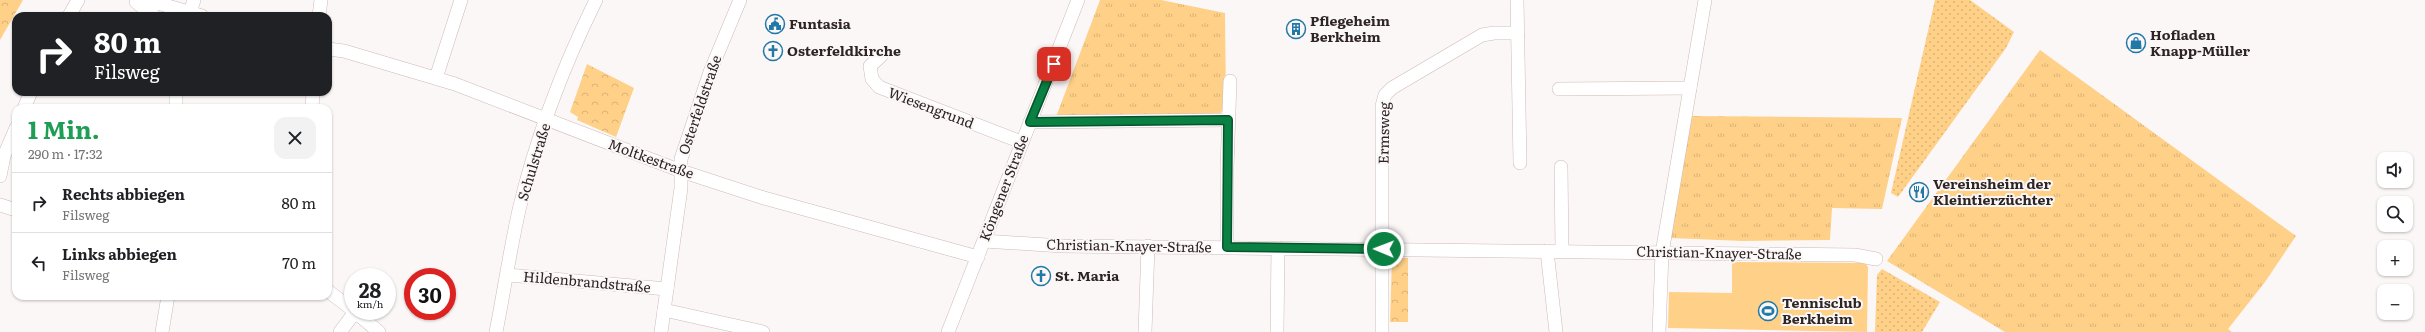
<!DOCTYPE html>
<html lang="de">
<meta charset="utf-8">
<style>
:root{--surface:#fff;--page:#f2f2f2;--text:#202124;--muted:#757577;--line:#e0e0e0}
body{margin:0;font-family:Literata,serif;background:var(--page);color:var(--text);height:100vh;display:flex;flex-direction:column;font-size:15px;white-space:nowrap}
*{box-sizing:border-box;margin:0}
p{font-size:13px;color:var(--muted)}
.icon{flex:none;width:22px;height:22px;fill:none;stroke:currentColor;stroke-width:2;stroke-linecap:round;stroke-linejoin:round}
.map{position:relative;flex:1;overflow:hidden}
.drawer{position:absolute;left:12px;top:104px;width:320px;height:196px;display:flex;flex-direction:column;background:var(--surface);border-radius:12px;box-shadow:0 1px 3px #0004}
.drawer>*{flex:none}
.guide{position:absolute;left:12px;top:12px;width:320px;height:84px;border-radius:12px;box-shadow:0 1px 3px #0004;background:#202124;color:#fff;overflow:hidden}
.fabs{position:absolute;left:2377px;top:152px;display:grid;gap:8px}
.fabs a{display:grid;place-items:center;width:36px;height:36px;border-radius:8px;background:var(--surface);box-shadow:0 1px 3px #0004;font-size:20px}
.speed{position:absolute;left:344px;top:268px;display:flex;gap:8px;font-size:20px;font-weight:700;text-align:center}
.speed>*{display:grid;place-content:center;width:52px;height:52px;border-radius:50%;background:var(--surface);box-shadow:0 1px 3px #0004;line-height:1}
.speed small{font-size:10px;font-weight:400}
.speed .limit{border:6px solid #d22;background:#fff;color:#111}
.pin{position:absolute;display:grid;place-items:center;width:34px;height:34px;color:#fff;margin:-17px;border-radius:8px;box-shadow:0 2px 6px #0006}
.me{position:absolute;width:44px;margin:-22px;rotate:271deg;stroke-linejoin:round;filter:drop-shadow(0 0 3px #0008)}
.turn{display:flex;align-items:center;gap:14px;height:84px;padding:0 16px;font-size:18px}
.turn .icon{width:52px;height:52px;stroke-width:2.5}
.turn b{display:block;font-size:28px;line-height:34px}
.round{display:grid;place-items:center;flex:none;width:42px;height:42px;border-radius:12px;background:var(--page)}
.summary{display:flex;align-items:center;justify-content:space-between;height:68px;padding:0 16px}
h1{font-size:24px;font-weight:700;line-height:30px;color:#1e9e55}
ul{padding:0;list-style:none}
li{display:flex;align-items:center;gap:12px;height:60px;padding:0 16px;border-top:1px solid var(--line)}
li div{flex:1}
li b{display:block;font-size:15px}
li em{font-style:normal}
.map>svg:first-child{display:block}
.grass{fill:url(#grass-tufts)}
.forest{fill:url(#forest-crowns)}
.garden{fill:url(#garden-dots)}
.pitch{fill:#ffd088}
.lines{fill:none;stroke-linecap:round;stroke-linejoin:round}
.minor-casing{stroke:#cfb9b8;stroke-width:14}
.minor{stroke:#fff;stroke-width:13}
.route-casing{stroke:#07532c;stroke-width:10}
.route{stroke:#0b8043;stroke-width:7}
.labels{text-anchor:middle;stroke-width:4;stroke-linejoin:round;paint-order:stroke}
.poi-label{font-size:14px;font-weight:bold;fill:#2d2524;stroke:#fcf7f7;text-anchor:start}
.street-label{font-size:14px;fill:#2d2524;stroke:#fcf7f7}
</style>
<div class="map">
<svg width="2425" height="332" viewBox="0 0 2425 332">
<defs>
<pattern id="grass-tufts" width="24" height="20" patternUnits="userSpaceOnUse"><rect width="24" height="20" fill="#ffd088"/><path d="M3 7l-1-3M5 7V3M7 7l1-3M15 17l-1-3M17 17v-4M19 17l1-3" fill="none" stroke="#dbb275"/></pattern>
<pattern id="forest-crowns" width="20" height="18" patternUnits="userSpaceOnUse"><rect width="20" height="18" fill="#ffd088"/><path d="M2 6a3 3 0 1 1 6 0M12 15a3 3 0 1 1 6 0" fill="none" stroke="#dbb275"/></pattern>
<pattern id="garden-dots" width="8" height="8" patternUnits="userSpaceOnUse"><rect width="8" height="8" fill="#ffd088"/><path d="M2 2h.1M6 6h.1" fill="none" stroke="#dbb275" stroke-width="1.8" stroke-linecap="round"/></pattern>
</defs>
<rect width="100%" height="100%" fill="#fcf7f7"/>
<!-- grass -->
<g class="grass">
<path d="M1100,0H1161L1225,13L1226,104L1220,114L1056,117Z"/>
<path d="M2040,50L2296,236L2265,282L2228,329L2232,332H2005L1887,261Z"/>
<path d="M1691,116L1902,118L1882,209L1832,208L1830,240L1743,241L1670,238Z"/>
</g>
<!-- forest -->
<g class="forest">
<path d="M0,0H23L0,40Z"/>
<path d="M587,64L634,88L616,137L577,120L578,117L570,112Z"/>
<path d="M1392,258H1408V322H1390Z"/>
</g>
<!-- garden -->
<g class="garden">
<path d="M1935,0H1970L2014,32L2006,48L1898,197L1891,193Z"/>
<path d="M1882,269L1940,302L1922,332H1875L1877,275Z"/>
</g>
<!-- pitch -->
<path class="pitch" d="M1732,262L1865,263L1868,267L1867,332L1668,328L1669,292L1732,293Z"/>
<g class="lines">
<defs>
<g id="minor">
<path d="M1517,0L1520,163"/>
<path d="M136,2L154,16"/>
<path d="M141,4H161L202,16"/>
<path d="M69,16L78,0"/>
<path d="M189,16L194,0"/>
<path d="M319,16L321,0"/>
<path d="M328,49L344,51L455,84L681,171L764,198L978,257"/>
<path d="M881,56L870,66L872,79L879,87L1021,142"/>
<path d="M436,78L461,0"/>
<path d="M1559,89L1690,88"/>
<path d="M176,92V108"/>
<path d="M24,108L31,92"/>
<path d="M312,108L313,92"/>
<path d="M1030,122L1228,120"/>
<path d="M1561,167L1562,251"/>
<path d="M0,176L4,156L16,128"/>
<path d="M0,205L16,210"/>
<path d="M984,241L1063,246L1855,255L1876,259"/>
<path d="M1227,247V168L1230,81"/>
<path d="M1547,251L1556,332"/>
<path d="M507,275L667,289"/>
<path d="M328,291L353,310"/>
<path d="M664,310L763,332"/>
<path d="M354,311L379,332"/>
<path d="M162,332L168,296"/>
<path d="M340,332L355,312"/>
<path d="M496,332C504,291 510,250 519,210C536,138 563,67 596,0"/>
<path d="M661,332L681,188V159L710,72L740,0"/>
<path d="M948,332L1078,0"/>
<path d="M1145,332L1148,246"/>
<path d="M1277,332L1278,248"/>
<path d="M1382,332V106L1385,95L1392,88L1482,35L1494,33H1518"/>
<path d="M1659,332L1662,253L1705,0"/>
</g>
</defs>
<!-- minor casing -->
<use href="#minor" class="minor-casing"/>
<!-- minor -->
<use href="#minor" class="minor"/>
</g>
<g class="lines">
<defs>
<path id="route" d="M1054,64L1030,122L1228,120L1227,247L1384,249"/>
</defs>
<!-- route casing -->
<use href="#route" class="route-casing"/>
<!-- route -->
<use href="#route" class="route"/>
</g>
<!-- icons -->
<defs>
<symbol id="civic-ring" viewBox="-11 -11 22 22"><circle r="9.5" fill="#fcf7f7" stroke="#2179a8" stroke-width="1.5"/><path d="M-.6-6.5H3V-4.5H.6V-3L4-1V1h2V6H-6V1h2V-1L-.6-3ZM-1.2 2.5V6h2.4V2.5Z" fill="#2179a8"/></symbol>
<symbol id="building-ring" viewBox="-11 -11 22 22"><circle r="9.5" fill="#fcf7f7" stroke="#2179a8" stroke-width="1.5"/><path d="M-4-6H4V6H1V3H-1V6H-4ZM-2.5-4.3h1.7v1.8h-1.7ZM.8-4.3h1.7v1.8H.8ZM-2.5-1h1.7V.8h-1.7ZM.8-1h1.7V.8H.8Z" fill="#2179a8"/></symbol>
<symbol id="shop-ring" viewBox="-11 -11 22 22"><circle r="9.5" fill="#fcf7f7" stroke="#2179a8" stroke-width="1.5"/><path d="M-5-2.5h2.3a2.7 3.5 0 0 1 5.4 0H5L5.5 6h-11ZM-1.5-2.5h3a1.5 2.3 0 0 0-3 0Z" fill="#2179a8"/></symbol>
<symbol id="church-ring" viewBox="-11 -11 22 22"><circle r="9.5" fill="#fcf7f7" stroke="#2179a8" stroke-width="1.5"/><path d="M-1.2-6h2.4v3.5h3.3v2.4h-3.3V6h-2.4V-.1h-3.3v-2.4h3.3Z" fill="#2179a8"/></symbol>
<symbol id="restaurant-ring" viewBox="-11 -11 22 22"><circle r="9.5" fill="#fcf7f7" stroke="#2179a8" stroke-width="1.5"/><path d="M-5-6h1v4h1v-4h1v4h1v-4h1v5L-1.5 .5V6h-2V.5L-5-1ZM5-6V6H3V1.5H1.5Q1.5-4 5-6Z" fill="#2179a8"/></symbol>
<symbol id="stadium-ring" viewBox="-11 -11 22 22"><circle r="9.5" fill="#fcf7f7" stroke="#2179a8" stroke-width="1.5"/><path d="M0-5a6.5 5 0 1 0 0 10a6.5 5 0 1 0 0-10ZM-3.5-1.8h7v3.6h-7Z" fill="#2179a8"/></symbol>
</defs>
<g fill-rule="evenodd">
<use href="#civic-ring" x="764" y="13" width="22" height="22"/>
<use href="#building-ring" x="1285" y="18" width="22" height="22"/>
<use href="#shop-ring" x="2125" y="32" width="22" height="22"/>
<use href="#church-ring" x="762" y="40" width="22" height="22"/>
<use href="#restaurant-ring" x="1908" y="181" width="22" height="22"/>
<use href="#church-ring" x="1030" y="265" width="22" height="22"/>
<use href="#stadium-ring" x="1757" y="300" width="22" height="22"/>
</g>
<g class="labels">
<!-- poi labels -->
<g class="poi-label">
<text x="1310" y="26">Pflegeheim<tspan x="1310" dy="16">Berkheim</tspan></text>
<text x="789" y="29">Funtasia</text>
<text x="2150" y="40">Hofladen<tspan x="2150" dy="16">Knapp-Müller</tspan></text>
<text x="787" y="56">Osterfeldkirche</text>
<text x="1933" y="189">Vereinsheim der<tspan x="1933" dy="16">Kleintierzüchter</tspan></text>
<text x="1055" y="281">St. Maria</text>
<text x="1782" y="308">Tennisclub<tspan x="1782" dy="16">Berkheim</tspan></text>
</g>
<!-- street labels -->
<g class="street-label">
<text transform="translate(700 105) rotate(-71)" y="5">Osterfeldstraße</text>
<text transform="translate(931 108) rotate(21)" y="5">Wiesengrund</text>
<text transform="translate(1384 133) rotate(-89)" y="5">Ermsweg</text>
<text transform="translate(651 159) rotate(20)" y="5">Moltkestraße</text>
<text transform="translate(534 162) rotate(-73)" y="5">Schulstraße</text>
<text transform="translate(1004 188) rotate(-69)" y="5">Köngener Straße</text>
<text transform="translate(1129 246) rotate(1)" y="5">Christian-Knayer-Straße</text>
<text transform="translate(1719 253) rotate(1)" y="5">Christian-Knayer-Straße</text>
<text transform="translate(587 282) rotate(5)" y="5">Hildenbrandstraße</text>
</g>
</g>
</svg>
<div class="fabs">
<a><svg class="icon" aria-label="sound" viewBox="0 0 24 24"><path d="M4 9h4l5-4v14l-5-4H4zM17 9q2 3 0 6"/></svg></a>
<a><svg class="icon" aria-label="search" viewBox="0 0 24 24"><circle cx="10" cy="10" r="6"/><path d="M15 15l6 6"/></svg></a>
<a>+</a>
<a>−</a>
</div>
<div class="speed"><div>28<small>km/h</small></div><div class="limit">30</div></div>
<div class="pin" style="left:1054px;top:64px;background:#d93025"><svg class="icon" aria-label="arrive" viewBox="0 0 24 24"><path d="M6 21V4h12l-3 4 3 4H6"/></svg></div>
<svg class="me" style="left:1384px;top:249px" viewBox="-20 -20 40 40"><circle r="17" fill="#0b8043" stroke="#fff" stroke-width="3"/><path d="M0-11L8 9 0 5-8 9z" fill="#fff"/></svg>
<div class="guide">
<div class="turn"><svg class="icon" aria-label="right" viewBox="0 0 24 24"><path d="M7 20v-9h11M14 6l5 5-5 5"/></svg><div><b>80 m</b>Filsweg</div></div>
</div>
<section class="drawer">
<div class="summary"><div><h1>1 Min.</h1><p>290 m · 17:32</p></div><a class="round"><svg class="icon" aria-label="close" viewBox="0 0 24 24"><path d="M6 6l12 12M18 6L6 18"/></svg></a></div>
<ul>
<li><svg class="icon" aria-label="right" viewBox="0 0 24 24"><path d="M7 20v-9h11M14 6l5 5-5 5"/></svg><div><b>Rechts abbiegen</b><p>Filsweg</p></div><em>80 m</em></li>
<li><svg class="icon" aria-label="left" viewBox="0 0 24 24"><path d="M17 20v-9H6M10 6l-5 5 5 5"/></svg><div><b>Links abbiegen</b><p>Filsweg</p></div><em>70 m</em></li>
</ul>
</section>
</div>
